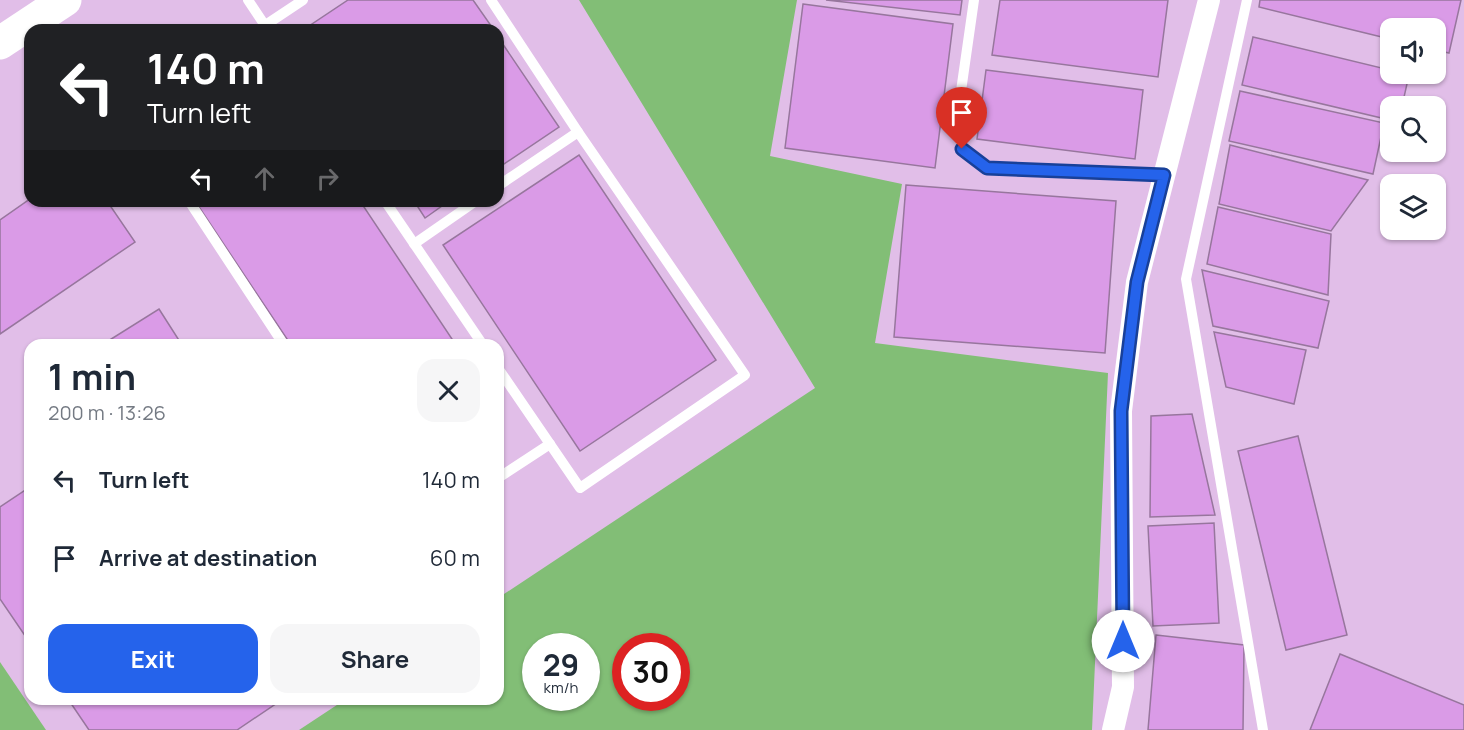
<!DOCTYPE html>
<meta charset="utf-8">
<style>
:root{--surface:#fff;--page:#f6f6f7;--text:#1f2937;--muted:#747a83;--accent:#2563eb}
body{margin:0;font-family:Manrope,sans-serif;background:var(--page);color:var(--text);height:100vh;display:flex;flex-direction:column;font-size:22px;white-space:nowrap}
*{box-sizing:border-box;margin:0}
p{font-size:20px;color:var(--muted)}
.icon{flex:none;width:33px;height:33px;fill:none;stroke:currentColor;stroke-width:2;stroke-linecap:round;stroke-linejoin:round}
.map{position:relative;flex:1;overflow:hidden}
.side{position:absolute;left:24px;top:339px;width:480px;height:366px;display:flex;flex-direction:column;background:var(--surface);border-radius:18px;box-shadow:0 2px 4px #0004}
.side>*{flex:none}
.banner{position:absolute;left:24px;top:24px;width:480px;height:183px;border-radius:18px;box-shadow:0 2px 4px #0004;background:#202124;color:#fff;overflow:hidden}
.buttons{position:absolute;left:1380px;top:18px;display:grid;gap:12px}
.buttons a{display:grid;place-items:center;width:66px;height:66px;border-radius:12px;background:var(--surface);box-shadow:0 2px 4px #0004;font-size:30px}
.speed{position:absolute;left:522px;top:633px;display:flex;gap:12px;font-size:30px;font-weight:700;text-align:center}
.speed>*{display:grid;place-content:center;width:78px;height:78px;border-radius:50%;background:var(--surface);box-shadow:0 2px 4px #0004;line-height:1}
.speed small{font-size:15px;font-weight:400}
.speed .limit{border:9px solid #d22;background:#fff;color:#111}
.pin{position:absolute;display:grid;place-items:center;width:51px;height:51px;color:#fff;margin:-62px -26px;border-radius:50% 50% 50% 0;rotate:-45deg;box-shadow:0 0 6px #0007}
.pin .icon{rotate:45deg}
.me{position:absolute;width:66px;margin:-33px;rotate:0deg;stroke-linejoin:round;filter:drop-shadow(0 0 4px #0008)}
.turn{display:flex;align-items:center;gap:21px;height:126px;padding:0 24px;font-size:27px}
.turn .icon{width:78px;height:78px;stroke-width:2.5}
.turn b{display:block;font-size:42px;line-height:51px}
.lanes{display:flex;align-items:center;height:57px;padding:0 24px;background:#0003;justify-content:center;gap:30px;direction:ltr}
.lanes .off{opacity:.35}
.round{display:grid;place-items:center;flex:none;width:63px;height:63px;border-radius:18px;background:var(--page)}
.headline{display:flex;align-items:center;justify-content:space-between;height:102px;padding:0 24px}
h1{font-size:36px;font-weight:700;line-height:45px}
.cta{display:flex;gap:12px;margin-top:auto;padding:12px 24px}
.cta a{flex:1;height:69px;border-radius:18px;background:var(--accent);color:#fff;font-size:24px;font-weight:700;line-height:69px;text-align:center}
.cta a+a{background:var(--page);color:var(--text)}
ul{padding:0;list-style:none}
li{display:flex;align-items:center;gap:18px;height:78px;padding:0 24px}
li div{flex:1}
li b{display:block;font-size:22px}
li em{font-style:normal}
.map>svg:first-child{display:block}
.green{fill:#82be76;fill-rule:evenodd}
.building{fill:#da9be7;stroke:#97769d;stroke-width:1.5}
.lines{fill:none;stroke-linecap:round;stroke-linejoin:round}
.service{stroke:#fff;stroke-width:10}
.minor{stroke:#fff;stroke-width:22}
.primary{stroke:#fff;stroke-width:33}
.route-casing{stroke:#184099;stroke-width:15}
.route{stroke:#2563eb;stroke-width:10}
</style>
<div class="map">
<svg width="1464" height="730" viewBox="0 0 1464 730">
<rect width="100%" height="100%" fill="#e1bee8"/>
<!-- green -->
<g class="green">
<path d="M579,0H797L770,156L902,184L875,343L1108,373L1092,730H299L346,699H498V598L815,388ZM536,646H586V698H536ZM626,646H676V698H626Z"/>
<path d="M0,662L46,730H0Z"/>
</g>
<!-- building -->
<g class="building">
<path d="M348,0H473L494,30H303Z"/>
<path d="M826,0H962L960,15Z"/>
<path d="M1000,0H1168L1158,77L992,55Z"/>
<path d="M1260,0H1461L1449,53L1436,50V28H1390V39L1259,7Z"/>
<path d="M803,4L953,24L935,168L785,148Z"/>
<path d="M498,37L559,127L498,168Z"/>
<path d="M1253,37L1390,70V74L1409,75L1402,106H1390V120L1242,85Z"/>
<path d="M986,70L1143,90L1135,159L977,139Z"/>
<path d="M1240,91L1384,123L1373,174L1229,141Z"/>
<path d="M1230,145L1368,180L1331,231L1219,204Z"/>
<path d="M579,155L716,360L580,451L443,245Z"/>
<path d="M906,185L1116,201L1105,353L894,337Z"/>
<path d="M30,199V201H107L135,242L0,334V220Z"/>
<path d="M195,201H360L456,345H291Z"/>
<path d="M414,201H449L425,218Z"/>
<path d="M1218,207L1331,234L1328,295L1207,264Z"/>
<path d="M1202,270L1329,301L1318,348L1213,326Z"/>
<path d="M159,309L182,345H111L108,341Z"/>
<path d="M1214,332L1306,350L1294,404L1226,387Z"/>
<path d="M1192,414L1215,515L1150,517L1151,416Z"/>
<path d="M1298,436L1347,635L1286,650L1238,451Z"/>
<path d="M30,487V643L0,599V507Z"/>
<path d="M1214,523L1219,623L1153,626L1148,526Z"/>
<path d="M1156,635L1244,645L1243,730H1148Z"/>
<path d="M1340,654L1464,705V730H1310Z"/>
<path d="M68,699H283L237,730H89Z"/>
</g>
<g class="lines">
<!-- service -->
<g class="service">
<path d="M248,0L268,30"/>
<path d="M491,0L578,132"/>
<path d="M974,0L957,119L962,149L987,168L1164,175"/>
<path d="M1247,0L1186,279L1263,730"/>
<path d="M258,30L303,0"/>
<path d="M498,186L578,132L745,375L580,488L498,368"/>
<path d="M189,201L284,345"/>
<path d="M385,201L483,345"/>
<path d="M414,244L476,201"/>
<path d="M498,478L550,444"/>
</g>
<!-- minor -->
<path class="minor" d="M1113,730L1123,687L1121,411L1137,282L1209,0"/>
<!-- primary -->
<path class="primary" d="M0,43L65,0"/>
</g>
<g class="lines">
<defs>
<path id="route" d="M962,149L987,168L1164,175L1137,282L1121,411L1123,641"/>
</defs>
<!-- route casing -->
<use href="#route" class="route-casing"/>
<!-- route -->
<use href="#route" class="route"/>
</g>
</svg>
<div class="buttons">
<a><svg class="icon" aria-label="sound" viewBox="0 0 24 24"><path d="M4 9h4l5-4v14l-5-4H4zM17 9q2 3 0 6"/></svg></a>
<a><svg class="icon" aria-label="search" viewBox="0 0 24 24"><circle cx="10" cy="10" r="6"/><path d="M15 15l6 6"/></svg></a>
<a><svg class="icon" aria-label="layers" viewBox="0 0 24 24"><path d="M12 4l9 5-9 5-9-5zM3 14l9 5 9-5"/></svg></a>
</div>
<div class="speed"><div>29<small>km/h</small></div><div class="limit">30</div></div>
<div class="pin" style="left:962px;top:149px;background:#d93025"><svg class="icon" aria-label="arrive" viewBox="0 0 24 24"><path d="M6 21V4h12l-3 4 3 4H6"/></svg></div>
<svg class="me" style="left:1123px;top:641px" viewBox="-20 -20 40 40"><circle r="19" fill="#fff"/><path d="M0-13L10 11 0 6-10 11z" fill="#2563eb"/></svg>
<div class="banner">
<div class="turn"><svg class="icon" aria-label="left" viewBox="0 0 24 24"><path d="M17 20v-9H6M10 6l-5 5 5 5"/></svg><div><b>140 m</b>Turn left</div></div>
<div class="lanes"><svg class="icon" aria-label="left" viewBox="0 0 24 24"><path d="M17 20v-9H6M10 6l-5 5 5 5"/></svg><svg class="icon off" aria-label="ahead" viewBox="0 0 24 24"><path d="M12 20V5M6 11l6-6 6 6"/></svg><svg class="icon off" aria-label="right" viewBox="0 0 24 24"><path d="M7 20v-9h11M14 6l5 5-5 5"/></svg></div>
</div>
<section class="side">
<div class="headline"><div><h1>1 min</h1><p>200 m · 13:26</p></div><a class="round"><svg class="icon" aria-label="close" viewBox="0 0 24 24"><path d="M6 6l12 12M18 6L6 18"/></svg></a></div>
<ul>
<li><svg class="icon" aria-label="left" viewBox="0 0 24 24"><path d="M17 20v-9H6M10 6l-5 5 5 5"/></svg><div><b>Turn left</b></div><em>140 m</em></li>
<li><svg class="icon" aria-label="arrive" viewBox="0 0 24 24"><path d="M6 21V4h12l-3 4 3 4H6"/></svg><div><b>Arrive at destination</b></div><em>60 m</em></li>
</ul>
<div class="cta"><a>Exit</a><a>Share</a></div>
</section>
</div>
